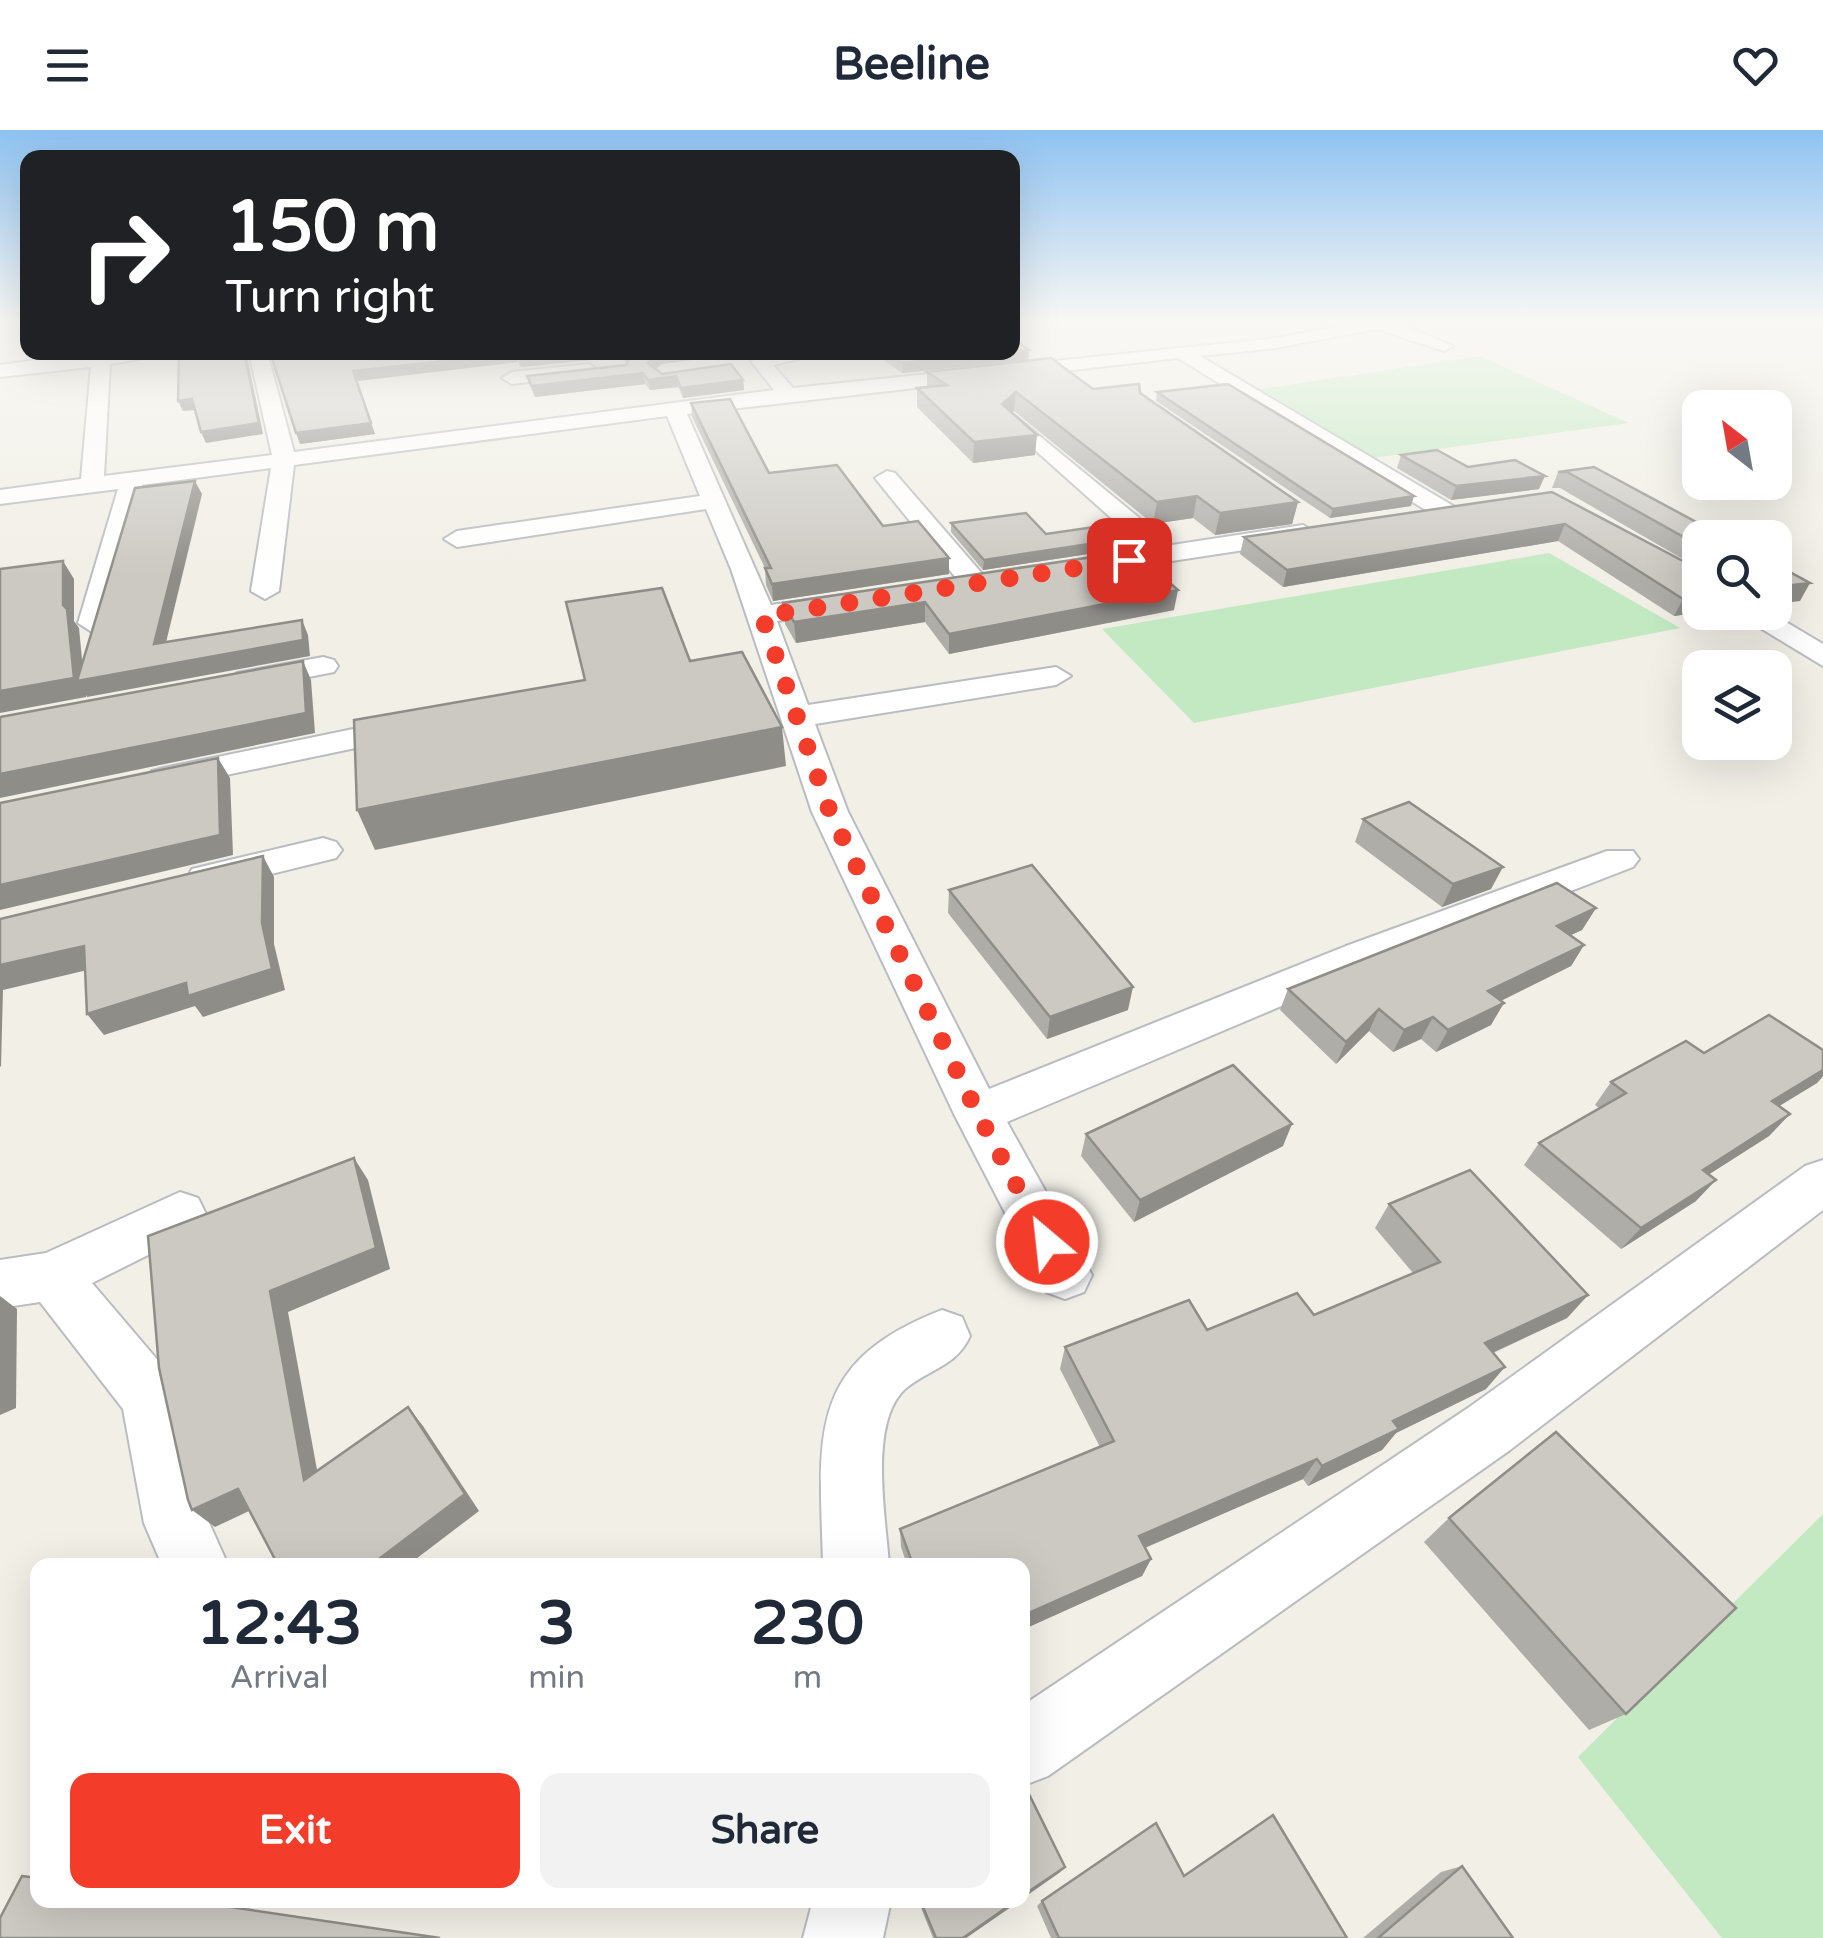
<!DOCTYPE html>
<style>
:root{--surface:#fff;--page:#f2f2f3;--text:#1f2937;--muted:#747a83;--accent:#f33d2a}
body{margin:0;font-family:"Varela Round",sans-serif;background:var(--page);color:var(--text);height:100vh;display:flex;flex-direction:column;font-size:38px;white-space:nowrap}
*{box-sizing:border-box;margin:0}
p{font-size:32px;color:var(--muted)}
.icon{flex:none;width:55px;height:55px;fill:none;stroke:currentColor;stroke-width:2;stroke-linecap:round;stroke-linejoin:round}
.map{position:relative;flex:1;overflow:hidden}
.sheet{position:absolute;left:30px;top:1428px;width:1000px;height:350px;display:flex;flex-direction:column;background:var(--surface);border-radius:20px;box-shadow:0 10px 40px #0002}
.sheet>*{flex:none}
.top-card{position:absolute;left:20px;top:20px;width:1000px;height:210px;border-radius:20px;box-shadow:0 10px 40px #0002;background:#202124;color:#fff;overflow:hidden}
.needle{width:65px;rotate:329deg}
.fabs{position:absolute;left:1682px;top:260px;display:grid;gap:20px}
.fabs a{display:grid;place-items:center;width:110px;height:110px;border-radius:20px;background:var(--surface);box-shadow:0 10px 40px #0002;font-size:50px}
.pin{position:absolute;display:grid;place-items:center;width:85px;height:85px;color:#fff;margin:-42px;border-radius:20px;box-shadow:0 5px 15px #0006}
.me{position:absolute;width:110px;margin:-55px;rotate:332deg;stroke-linejoin:round;filter:drop-shadow(0 0 8px #0008)}
.turn{display:flex;align-items:center;gap:35px;height:210px;padding:0 40px;font-size:45px}
.turn .icon{width:130px;height:130px;stroke-width:2.5}
.turn b{display:block;font-size:70px;line-height:85px}
.eta{display:flex;justify-content:space-evenly;align-items:center;height:170px;text-align:center}
.eta b{font-size:60px;font-weight:800;line-height:70px}
.cta{display:flex;gap:20px;margin-top:auto;padding:20px 40px}
.cta a{flex:1;height:115px;border-radius:20px;background:var(--accent);color:#fff;font-size:40px;font-weight:800;line-height:115px;text-align:center}
.cta a+a{background:var(--page);color:var(--text)}
header{display:flex;justify-content:space-between;align-items:center;height:130px;padding:0 40px;background:var(--surface);font-size:45px;font-weight:800}
.map>svg:first-child{display:block}
.green{fill:#c2e9c2}
.lines{fill:none;stroke-linecap:round;stroke-linejoin:round}
.minor-casing{stroke:#b9bcc0;stroke-width:4}
.minor{fill:#fff;fill-rule:evenodd}
.wall{fill:#afada8}
.shaded-wall{fill:#8f8d88}
.building{fill:#ccc9c3;stroke:#8f8d88;stroke-width:2.5}
.route{stroke:#f33d2a;stroke-width:18;stroke-dasharray:0 32.4}
</style>
<header><svg class="icon" aria-label="menu" viewBox="0 0 24 24"><path d="M4 6h16M4 12h16M4 18h16"/></svg>Beeline<svg class="icon" aria-label="heart" viewBox="0 0 24 24"><path d="M12 20l-8-8c-3-5 5-10 8-4 3-6 11-1 8 4z"/></svg></header>
<div class="map">
<svg width="1823" height="1808" viewBox="0 0 1823 1808">
<rect width="100%" height="100%" fill="#f1efe6"/>
<!-- green -->
<g class="green">
<path d="M1480,226L1629,293L1373,328L1261,259Z"/>
<path d="M1549,423L1680,498L1194,593L1102,499Z"/>
<path d="M1823,1384V1808H1722L1578,1627Z"/>
</g>
<g class="lines">
<defs>
<g id="minor">
<path d="M1362,192H1396L1453,216L1444,221L1377,199L1276,218L1200,226L1455,377L1458,382L1455,387H1437L1178,228L687,284L771,475L844,465L858,473L844,481L777,491L808,575L1056,537L1071,546L1056,555L815,594L848,682L989,959L1346,816L1607,721H1633L1639,729L1633,737L1376,836L1007,992L1092,1145L1084,1162L1065,1169L1046,1162L954,984L812,682L731,439L706,379L457,417L444,409L457,401L700,366L667,286L294,335L279,461L265,469L251,461L271,338L142,355L106,493L92,502L78,493L118,359L0,374V360L81,349L91,237L0,247V235L92,222H180L110,234L104,346L272,325L249,222H267L294,322L774,260L751,231L779,222H828L773,235L793,258L1276,208Z"/>
<path d="M589,234L598,240L596,244L512,254L502,248L512,242Z"/>
<path d="M1014,285L1172,415L1303,395L1316,403L1303,411L1080,445L1071,443L1067,437L1071,431L1146,419L1007,295L1004,291Z"/>
<path d="M887,341L895,343L985,447L989,453L985,459H965L875,348Z"/>
<path d="M1734,482H1769L1823,514V536Z"/>
<path d="M323,527L334,530L338,536L334,542L248,559L232,550L237,543Z"/>
<path d="M358,598L370,601L375,608L370,615L164,658L152,655L147,648L152,641L164,638Z"/>
<path d="M323,708L336,712L342,720L336,728L206,760L192,757L187,748L192,739Z"/>
<path d="M1823,1030V1080L1510,1320L1048,1646L1022,1656V1576L1468,1278L1805,1036Z"/>
<path d="M180,1062L198,1068L206,1084L198,1100L92,1153L172,1247L181,1267L207,1388L228,1435H162L144,1393L123,1279L40,1172L0,1178V1130L46,1123Z"/>
<path d="M942,1180L962,1187L970,1206C957,1236 929,1239 905,1259C868,1293 886,1389 889,1435H823C820,1308 804,1233 942,1180Z"/>
<path d="M813,1770H891L883,1808H803Z"/>
</g>
</defs>
<!-- minor casing -->
<use href="#minor" class="minor-casing"/>
<!-- minor -->
<use href="#minor" class="minor"/>
</g>
<!-- wall -->
<g class="wall">
<path d="M1029,220L1028,230L902,243L872,222H1012Z"/>
<path d="M270,222H719L720,226L662,234L656,239L662,244L743,250L744,260L683,268L678,257L650,260L645,254L535,267L530,256L527,246L626,235L627,232L620,227L521,237L518,232L357,251L375,304L300,314Z"/>
<path d="M927,242L1140,263L1298,372L1292,394L1215,405L1193,388L1153,394L1014,281L1012,283L1035,325L973,333L917,277V258L927,257Z"/>
<path d="M1157,262L1411,376L1330,388L1156,271Z"/>
<path d="M691,273L769,343L949,428V444L773,471L766,455L765,438L692,287Z"/>
<path d="M1401,325L1468,337L1539,359L1451,370L1397,338Z"/>
<path d="M1594,337L1700,408V439L1560,358H1552L1558,342Z"/>
<path d="M1552,362L1700,482H1704L1674,486L1558,411L1283,457L1240,424L1244,407Z"/>
<path d="M951,393L1109,411L1108,421L983,440L951,402Z"/>
<path d="M1133,421L1174,480L949,524L925,492L796,513L785,494L783,473Z"/>
<path d="M1363,689L1491,759L1442,777L1355,712Z"/>
<path d="M949,760L1128,880L1047,909L948,783Z"/>
<path d="M1596,778L1582,800L1571,805L1584,815L1571,836L1501,871L1491,895L1436,922L1421,909L1393,922L1369,901L1336,934L1280,880L1288,859Z"/>
<path d="M1823,920V946L1817,953L1779,976L1790,984L1769,1006L1709,1044L1696,1071L1621,1119L1524,1035L1539,1013L1599,978L1595,975L1611,952L1704,923Z"/>
<path d="M1086,1004L1283,1016L1134,1092L1081,1026Z"/>
<path d="M1389,1074L1588,1165L1567,1188L1493,1223L1486,1259L1396,1303L1382,1320L1308,1356L1303,1349L1145,1417L1151,1429L1142,1446L1022,1500V1435H907L901,1417L900,1399L1100,1317L1060,1239L1065,1217L1314,1185L1413,1143L1375,1098Z"/>
<path d="M1449,1388L1626,1584L1589,1600L1424,1412Z"/>
<path d="M1273,1685L1347,1808H1051L1037,1776L1042,1771L1184,1745Z"/>
<path d="M1462,1736L1513,1808H1363L1441,1742Z"/>
<path d="M918,1770H1021L966,1808H933Z"/>
</g>
<!-- shaded-wall -->
<g class="shaded-wall">
<path d="M1029,220L1028,230L902,243V233Z"/>
<path d="M244,222H246L263,304L206,313L201,302Z"/>
<path d="M568,222H619L620,227L521,237L518,227Z"/>
<path d="M675,222H719L720,226L662,234L649,243L648,233L661,224Z"/>
<path d="M516,223L518,232L357,251L353,241Z"/>
<path d="M643,243L645,254L535,267L532,256Z"/>
<path d="M676,246L678,257L650,260L648,250Z"/>
<path d="M743,250L744,260L683,268L681,258Z"/>
<path d="M1016,262L1014,281L1001,293L1002,274Z"/>
<path d="M192,269L196,280L183,281L178,271Z"/>
<path d="M371,293L375,304L300,314L296,303Z"/>
<path d="M1037,305L1035,325L973,333L974,312Z"/>
<path d="M1545,346L1539,359L1451,370L1456,356Z"/>
<path d="M195,351L202,364L162,529L154,514Z"/>
<path d="M1197,366L1193,388L1153,394L1157,372Z"/>
<path d="M1414,366L1411,376L1330,388L1333,379Z"/>
<path d="M1298,372L1292,394L1215,405L1220,383Z"/>
<path d="M1565,394L1558,411L1283,457L1287,440Z"/>
<path d="M1109,411L1108,421L983,440L984,430Z"/>
<path d="M949,428V444L773,471L772,454Z"/>
<path d="M63,431L74,449V491L79,498L84,550L302,490L308,505L310,526L87,567L86,565V567L0,583V561L63,475Z"/>
<path d="M1810,453L1800,471L1775,474V457Z"/>
<path d="M1178,460L1174,480L949,524V504Z"/>
<path d="M1700,467V482H1704L1674,486L1683,469Z"/>
<path d="M925,472V492L796,513L794,492Z"/>
<path d="M303,531L311,550L315,603L0,668V644Z"/>
<path d="M782,597L786,636L375,720L357,680Z"/>
<path d="M218,628L230,648L233,725L0,780V755Z"/>
<path d="M263,726L274,747V814L285,860L203,887L195,876L104,905L87,884Z"/>
<path d="M1503,737L1491,759L1442,777L1453,754Z"/>
<path d="M1596,778L1582,800L1544,817L1557,796Z"/>
<path d="M1584,815L1571,836L1476,883L1488,861Z"/>
<path d="M84,816L100,837L3,860L1,936L0,937V835Z"/>
<path d="M1133,857L1128,880L1047,909L1050,887Z"/>
<path d="M1504,873L1491,895L1436,922L1448,900Z"/>
<path d="M1379,879L1369,901L1336,934L1346,912Z"/>
<path d="M1433,887L1421,909L1393,922L1404,900Z"/>
<path d="M1823,940V946L1817,953L1751,993L1772,971Z"/>
<path d="M1790,984L1769,1006L1683,1061L1703,1040Z"/>
<path d="M1292,994L1283,1016L1134,1092L1140,1070Z"/>
<path d="M354,1028L368,1050L390,1139L288,1182L322,1367L304,1350L270,1161Z"/>
<path d="M1716,1050L1696,1071L1621,1119L1641,1098Z"/>
<path d="M1588,1165L1567,1188L1466,1235L1485,1213Z"/>
<path d="M0,1166L17,1179L16,1278L0,1285Z"/>
<path d="M1505,1237L1486,1259L1396,1303L1382,1320L1308,1356L1322,1336L1393,1291Z"/>
<path d="M408,1277L423,1296L479,1381L408,1435H371Z"/>
<path d="M1317,1329L1303,1349L1131,1424L1139,1406Z"/>
<path d="M238,1359L260,1376L215,1397L192,1380Z"/>
<path d="M1151,1429L1142,1446L1022,1500V1486Z"/>
<path d="M1065,1737L1059,1743L1022,1769V1766Z"/>
<path d="M1017,1770H1021L966,1808H963Z"/>
</g>
<!-- building -->
<g class="building">
<path d="M1012,208L1029,220L1012,222Z"/>
<path d="M179,222H244L259,293L201,302L192,269L178,271Z"/>
<path d="M270,222H568L518,227L516,223L353,241L371,293L296,303Z"/>
<path d="M625,222H675L661,224L648,233L662,244L731,234L743,250L681,258L676,246L648,250L643,243L532,256L527,246L626,235L631,226Z"/>
<path d="M886,222H1005L902,233Z"/>
<path d="M1051,228L1093,259L1139,254L1140,263L1298,372L1220,383L1197,366L1157,372L1016,262L1002,274L1037,305L974,312L917,258L947,255L927,242Z"/>
<path d="M1228,254L1414,366L1333,379L1157,262Z"/>
<path d="M730,269L769,343L837,335L883,396L918,391L949,428L772,454L765,438H771L691,273Z"/>
<path d="M1437,320L1468,337L1515,330L1545,346L1456,356L1401,325Z"/>
<path d="M1594,337L1726,408H1700V416L1567,342H1558Z"/>
<path d="M195,351L154,514L302,490L303,510L77,551L135,358Z"/>
<path d="M1552,362L1700,440V467L1683,469L1565,394L1287,440L1244,407Z"/>
<path d="M1026,383L1046,404L1094,397L1109,411L984,430L951,393Z"/>
<path d="M1133,421L1178,460L949,504L925,472L794,492L783,473Z"/>
<path d="M63,431V475L67,479L74,548L0,561V439Z"/>
<path d="M1775,434L1810,453L1775,457Z"/>
<path d="M662,458L690,531L742,522L782,597L357,680L354,590L585,550L566,472Z"/>
<path d="M303,531L306,583L0,644V587Z"/>
<path d="M218,628L220,705L0,755V673Z"/>
<path d="M1409,672L1503,737L1453,754L1363,689Z"/>
<path d="M263,726L262,793L272,839L188,866L186,853L87,884L84,816L0,835V789Z"/>
<path d="M1032,735L1133,857L1050,887L949,760Z"/>
<path d="M1557,753L1596,778L1557,796L1584,815L1488,861L1504,873L1448,900L1433,887L1404,900L1379,879L1346,912L1288,859Z"/>
<path d="M1769,885L1823,920V940L1772,971L1790,984L1703,1040L1716,1050L1641,1098L1539,1013L1626,963L1611,952L1686,911L1704,923Z"/>
<path d="M1233,935L1292,994L1140,1070L1086,1004Z"/>
<path d="M354,1028L376,1118L270,1161L304,1350L408,1277L465,1364L371,1435H278L238,1359L192,1380L188,1370L159,1238L148,1106Z"/>
<path d="M1470,1040L1588,1165L1485,1213L1505,1237L1393,1291L1399,1299L1322,1336L1317,1329L1139,1406L1151,1429L1022,1486V1435H913L900,1399L1114,1311L1065,1217L1189,1170L1207,1200L1297,1163L1314,1185L1440,1132L1389,1074Z"/>
<path d="M1556,1302L1736,1478L1626,1584L1449,1388Z"/>
<path d="M1022,1650L1065,1737L1022,1766Z"/>
<path d="M1273,1685L1347,1808H1059L1042,1771L1156,1693L1184,1746Z"/>
<path d="M1462,1736L1513,1808H1378Z"/>
<path d="M22,1746L38,1748V1770H183L440,1808H0V1788Z"/>
<path d="M920,1770H1017L963,1808H936Z"/>
</g>
<!-- sky -->
<linearGradient id="sky" x2="0" y2="1"><stop stop-color="#8ec2f1"/><stop offset="0.43" stop-color="#f9f8f4"/><stop offset="1" stop-color="#f9f8f4" stop-opacity="0"/></linearGradient>
<rect width="1823" height="445" fill="url(#sky)"/>
<g class="lines">
<!-- route -->
<path class="route" d="M1047,1112L978,984L830,682L762,486L1129,430"/>
</g>
</svg>
<div class="fabs">
<a><svg class="needle" viewBox="-14 -14 28 28"><path d="M0-13l5 13h-10z" fill="#e53935"/><path d="M0 13l5-13h-10z" fill="#747a83"/></svg></a>
<a><svg class="icon" aria-label="search" viewBox="0 0 24 24"><circle cx="10" cy="10" r="6"/><path d="M15 15l6 6"/></svg></a>
<a><svg class="icon" aria-label="layers" viewBox="0 0 24 24"><path d="M12 4l9 5-9 5-9-5zM3 14l9 5 9-5"/></svg></a>
</div>
<div class="pin" style="left:1129px;top:430px;background:#d93025"><svg class="icon" aria-label="arrive" viewBox="0 0 24 24"><path d="M6 21V4h12l-3 4 3 4H6"/></svg></div>
<svg class="me" style="left:1047px;top:1112px" viewBox="-20 -20 40 40"><circle r="17" fill="#f33d2a" stroke="#fff" stroke-width="3"/><path d="M0-11L8 9 0 5-8 9z" fill="#fff"/></svg>
<div class="top-card">
<div class="turn"><svg class="icon" aria-label="right" viewBox="0 0 24 24"><path d="M7 20v-9h11M14 6l5 5-5 5"/></svg><div><b>150 m</b>Turn right</div></div>
</div>
<section class="sheet">
<div class="eta">
<div><b>12:43</b><p>Arrival</p></div>
<div><b>3</b><p>min</p></div>
<div><b>230</b><p>m</p></div>
</div>
<div class="cta"><a>Exit</a><a>Share</a></div>
</section>
</div>
